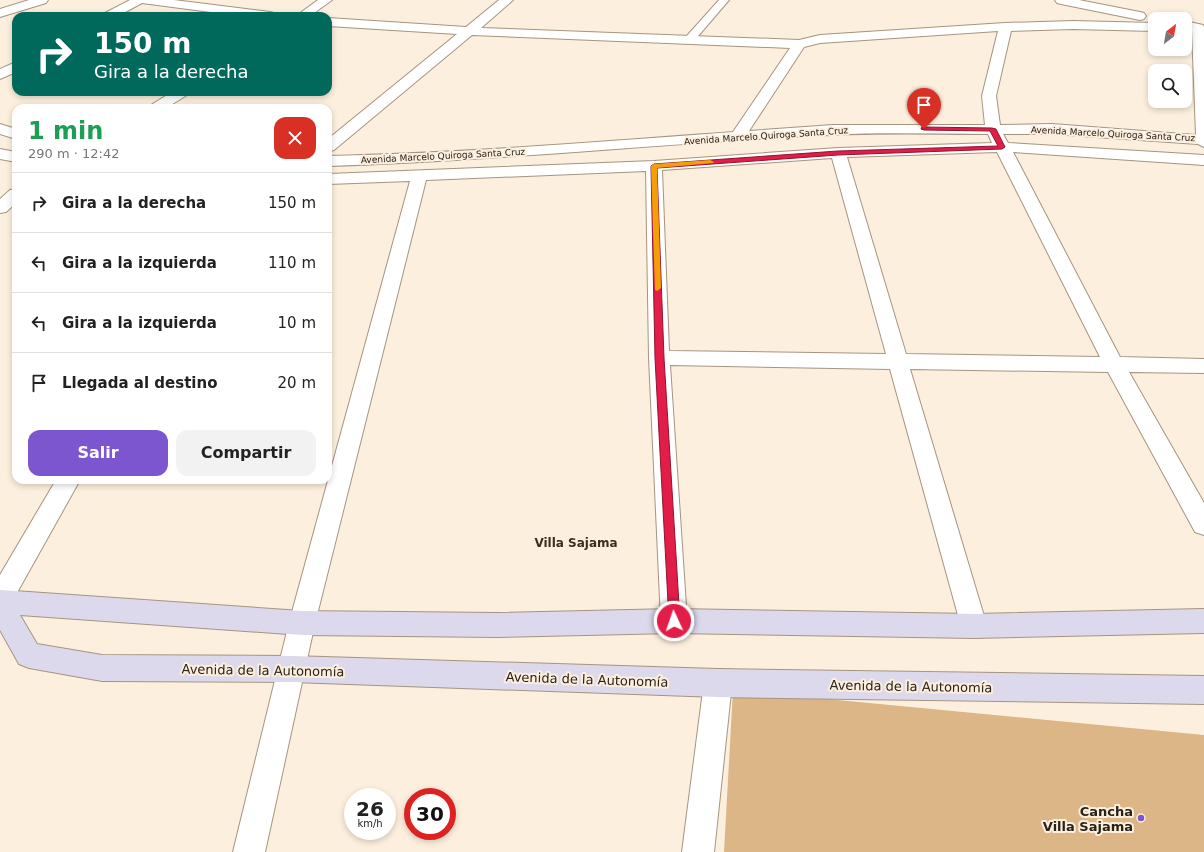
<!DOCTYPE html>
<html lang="es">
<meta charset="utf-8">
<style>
:root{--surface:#fff;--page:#f2f2f2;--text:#222;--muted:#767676;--line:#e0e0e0;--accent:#7b56cf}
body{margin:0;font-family:"DejaVu Sans",sans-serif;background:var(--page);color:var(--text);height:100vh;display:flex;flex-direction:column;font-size:15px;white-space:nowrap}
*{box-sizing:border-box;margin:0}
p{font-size:13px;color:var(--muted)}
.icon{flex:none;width:22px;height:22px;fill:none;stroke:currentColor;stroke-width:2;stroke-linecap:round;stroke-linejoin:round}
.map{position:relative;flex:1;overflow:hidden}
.details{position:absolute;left:12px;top:104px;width:320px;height:380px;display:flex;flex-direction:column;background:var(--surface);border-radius:12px;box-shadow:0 2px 6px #0003}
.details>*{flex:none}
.hud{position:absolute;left:12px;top:12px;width:320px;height:84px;border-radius:12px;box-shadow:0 2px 6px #0003;background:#00695c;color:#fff;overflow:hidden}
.needle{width:26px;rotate:31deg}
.controls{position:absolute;left:1148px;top:12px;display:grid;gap:8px}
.controls a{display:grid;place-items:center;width:44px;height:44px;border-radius:8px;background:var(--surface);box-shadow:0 2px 6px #0003;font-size:20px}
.speed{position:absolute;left:344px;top:788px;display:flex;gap:8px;font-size:20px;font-weight:700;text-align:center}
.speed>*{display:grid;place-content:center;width:52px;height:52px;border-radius:50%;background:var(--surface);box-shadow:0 2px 6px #0003;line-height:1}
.speed small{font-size:10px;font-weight:400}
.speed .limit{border:6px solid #d22;background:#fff;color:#111}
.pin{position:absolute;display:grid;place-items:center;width:34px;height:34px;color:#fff;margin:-41px -17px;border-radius:50% 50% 50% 0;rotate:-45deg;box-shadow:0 0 4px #0007}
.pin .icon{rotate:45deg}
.me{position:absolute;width:44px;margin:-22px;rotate:357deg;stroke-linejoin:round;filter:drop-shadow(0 0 3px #0008)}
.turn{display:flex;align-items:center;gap:14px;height:84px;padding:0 16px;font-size:18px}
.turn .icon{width:52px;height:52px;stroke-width:2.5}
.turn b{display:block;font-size:28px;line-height:34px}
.round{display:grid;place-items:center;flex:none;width:42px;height:42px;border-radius:12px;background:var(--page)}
.overview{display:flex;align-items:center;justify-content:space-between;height:68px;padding:0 16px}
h1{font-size:24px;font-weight:600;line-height:30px;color:#1e9e55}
.action{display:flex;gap:8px;margin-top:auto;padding:8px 16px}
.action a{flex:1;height:46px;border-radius:12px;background:var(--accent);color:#fff;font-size:16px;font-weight:600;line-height:46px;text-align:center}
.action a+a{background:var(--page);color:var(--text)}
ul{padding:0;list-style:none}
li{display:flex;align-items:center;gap:12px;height:60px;padding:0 16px;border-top:1px solid var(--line)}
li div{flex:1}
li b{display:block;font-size:15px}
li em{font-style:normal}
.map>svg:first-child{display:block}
.green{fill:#dcb686}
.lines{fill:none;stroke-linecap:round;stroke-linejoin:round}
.lane-casing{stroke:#a59480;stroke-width:2}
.street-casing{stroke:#a59480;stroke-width:2}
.secondary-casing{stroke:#a59480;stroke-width:2}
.lane{fill:#fff;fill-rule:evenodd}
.street{fill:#fff;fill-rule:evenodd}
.secondary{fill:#ddd9ec;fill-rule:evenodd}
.route{fill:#e11d48;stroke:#92132f}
.slow{fill:#f59e0b}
.poi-dot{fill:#7b56cf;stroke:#fdefdd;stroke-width:1.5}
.labels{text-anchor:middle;stroke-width:4;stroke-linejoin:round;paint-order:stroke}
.far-street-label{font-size:9px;fill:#282219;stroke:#fdefdd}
.neighbourhood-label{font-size:12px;font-weight:bold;fill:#3c2e1c;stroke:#fdefdd}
.near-street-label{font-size:13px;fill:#282219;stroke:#fdefdd}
.near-poi-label{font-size:13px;font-weight:bold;fill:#282219;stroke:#fdefdd;text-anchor:end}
</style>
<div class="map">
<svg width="1204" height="852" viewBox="0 0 1204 852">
<rect width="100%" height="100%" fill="#fdefdd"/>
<!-- green -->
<path class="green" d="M733,690L1204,735V852H724Z"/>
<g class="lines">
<defs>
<path id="lane" d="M719,0H729L693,42H685L684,40L685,38Z"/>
<g id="street">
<path d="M29,0H48L46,3L0,17V9Z"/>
<path d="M130,0H174L270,12L274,13L276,16H241L142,3L118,16H103L105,13Z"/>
<path d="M318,0H332L310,16H296Z"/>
<path d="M499,0H513L481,28L799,40L820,35L1005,23L1073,21L1155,23V31L1073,29L1011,31L996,96L1000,125L1052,124L1196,135L1192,30L1185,29V21L1203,25L1204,27V147L1198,144L1052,134H1003L1008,143L1204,155V165L1013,152L1120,357L1204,359V373L1129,372L1204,503V535L1195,532L1108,372L910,369L987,626L983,635L974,638L965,635L961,626L890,369L670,365L687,621L683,630L674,633L665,630L661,621L649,358L646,171L426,180L315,623L265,852H233L289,623L410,181L328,184V174L654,161L838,148L992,143L988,134C936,134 884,132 832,135C664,143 496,161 328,166V156C463,153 598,142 733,132L790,48L472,35L334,150L328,152V139L457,34L328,26V18L466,27ZM998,31L982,96L985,125H833L749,131L804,47L820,43ZM997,152L1100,357L906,354L847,157ZM832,158L886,354L669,351L662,170Z"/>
<path d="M1055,0H1079L1140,12L1144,13L1146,16L1144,19L1140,20L1061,4L1057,3Z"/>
<path d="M16,62V72L0,79V69Z"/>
<path d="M172,92H189L187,95L166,108H149L151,105Z"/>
<path d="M0,124L16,129V139L0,134Z"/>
<path d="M0,149L16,152V162L0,159Z"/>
<path d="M16,189V203L6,212L0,213V199L10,190Z"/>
<path d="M56,480H80L9,607L0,611V575Z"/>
<path d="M718,669L728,673L732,683L714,852H682L704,683L708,673Z"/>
</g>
<path id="secondary" d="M0,590L302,611L497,613L674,609L974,614L1204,609V633L974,638L674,633L497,637L302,635L20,615L37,644L102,655L292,656L718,669L1204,676V704L718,697L292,682L102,681L29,668L19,664L0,630Z"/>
</defs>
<!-- lane casing -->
<use href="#lane" class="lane-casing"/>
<!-- street casing -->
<use href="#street" class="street-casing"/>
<!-- secondary casing -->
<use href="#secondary" class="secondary-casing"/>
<!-- lane -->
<use href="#lane" class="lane"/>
<!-- street -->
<use href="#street" class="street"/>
<!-- secondary -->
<use href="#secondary" class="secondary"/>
</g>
<!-- route -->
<path class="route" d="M922,127L992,128L996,129L1005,147L1002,149L838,155L657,168L664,358L680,621L678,625L674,626L670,625L669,621L655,358L651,166L654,164L838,151L998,146L990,131L924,130L921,129Z"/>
<!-- slow -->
<path class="slow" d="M710,160L714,162L713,163L657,168L661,288L657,291L655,290L651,166L654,164Z"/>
<!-- markers -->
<circle class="poi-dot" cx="1141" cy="818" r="4"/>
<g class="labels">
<!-- far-street labels -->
<g class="far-street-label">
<text transform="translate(1113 134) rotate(3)" y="3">Avenida Marcelo Quiroga Santa Cruz</text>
<text transform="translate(766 136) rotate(-4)" y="3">Avenida Marcelo Quiroga Santa Cruz</text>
<text transform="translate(443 156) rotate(-3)" y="3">Avenida Marcelo Quiroga Santa Cruz</text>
</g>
<!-- neighbourhood labels -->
<g class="neighbourhood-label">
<text x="576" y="547">Villa Sajama</text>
</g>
<!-- near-street labels -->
<g class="near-street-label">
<text transform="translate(263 670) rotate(1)" y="5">Avenida de la Autonomía</text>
<text transform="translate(587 679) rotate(2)" y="5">Avenida de la Autonomía</text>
<text transform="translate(911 686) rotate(1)" y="5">Avenida de la Autonomía</text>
</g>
<!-- near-poi labels -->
<g class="near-poi-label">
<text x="1133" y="816">Cancha<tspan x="1133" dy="15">Villa Sajama</tspan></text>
</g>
</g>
</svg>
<div class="controls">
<a><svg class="needle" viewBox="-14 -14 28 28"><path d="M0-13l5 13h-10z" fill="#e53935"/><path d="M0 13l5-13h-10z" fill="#767676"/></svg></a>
<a><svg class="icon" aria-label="search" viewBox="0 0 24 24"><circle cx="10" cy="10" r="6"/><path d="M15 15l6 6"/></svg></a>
</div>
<div class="speed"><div>26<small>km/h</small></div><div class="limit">30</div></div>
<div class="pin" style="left:924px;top:129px;background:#d93025"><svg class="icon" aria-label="arrive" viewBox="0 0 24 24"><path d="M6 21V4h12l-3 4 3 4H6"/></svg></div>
<svg class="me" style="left:674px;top:621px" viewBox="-20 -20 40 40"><circle r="17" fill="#e11d48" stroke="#fff" stroke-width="3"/><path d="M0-11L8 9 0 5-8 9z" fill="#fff"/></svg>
<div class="hud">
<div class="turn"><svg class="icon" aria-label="right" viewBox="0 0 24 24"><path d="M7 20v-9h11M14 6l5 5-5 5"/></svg><div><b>150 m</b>Gira a la derecha</div></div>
</div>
<section class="details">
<div class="overview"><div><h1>1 min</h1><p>290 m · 12:42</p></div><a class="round" style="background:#d93025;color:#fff"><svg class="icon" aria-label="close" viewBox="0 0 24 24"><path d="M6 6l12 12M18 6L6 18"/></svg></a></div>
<ul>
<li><svg class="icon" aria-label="right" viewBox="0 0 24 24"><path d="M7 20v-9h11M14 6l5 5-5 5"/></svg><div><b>Gira a la derecha</b></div><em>150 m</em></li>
<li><svg class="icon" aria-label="left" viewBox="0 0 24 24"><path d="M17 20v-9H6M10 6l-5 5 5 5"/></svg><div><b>Gira a la izquierda</b></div><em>110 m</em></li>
<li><svg class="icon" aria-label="left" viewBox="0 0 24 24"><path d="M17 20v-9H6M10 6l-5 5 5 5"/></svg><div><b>Gira a la izquierda</b></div><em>10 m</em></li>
<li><svg class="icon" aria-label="arrive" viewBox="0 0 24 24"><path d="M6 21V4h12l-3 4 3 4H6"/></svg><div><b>Llegada al destino</b></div><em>20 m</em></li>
</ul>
<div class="action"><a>Salir</a><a>Compartir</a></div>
</section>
</div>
